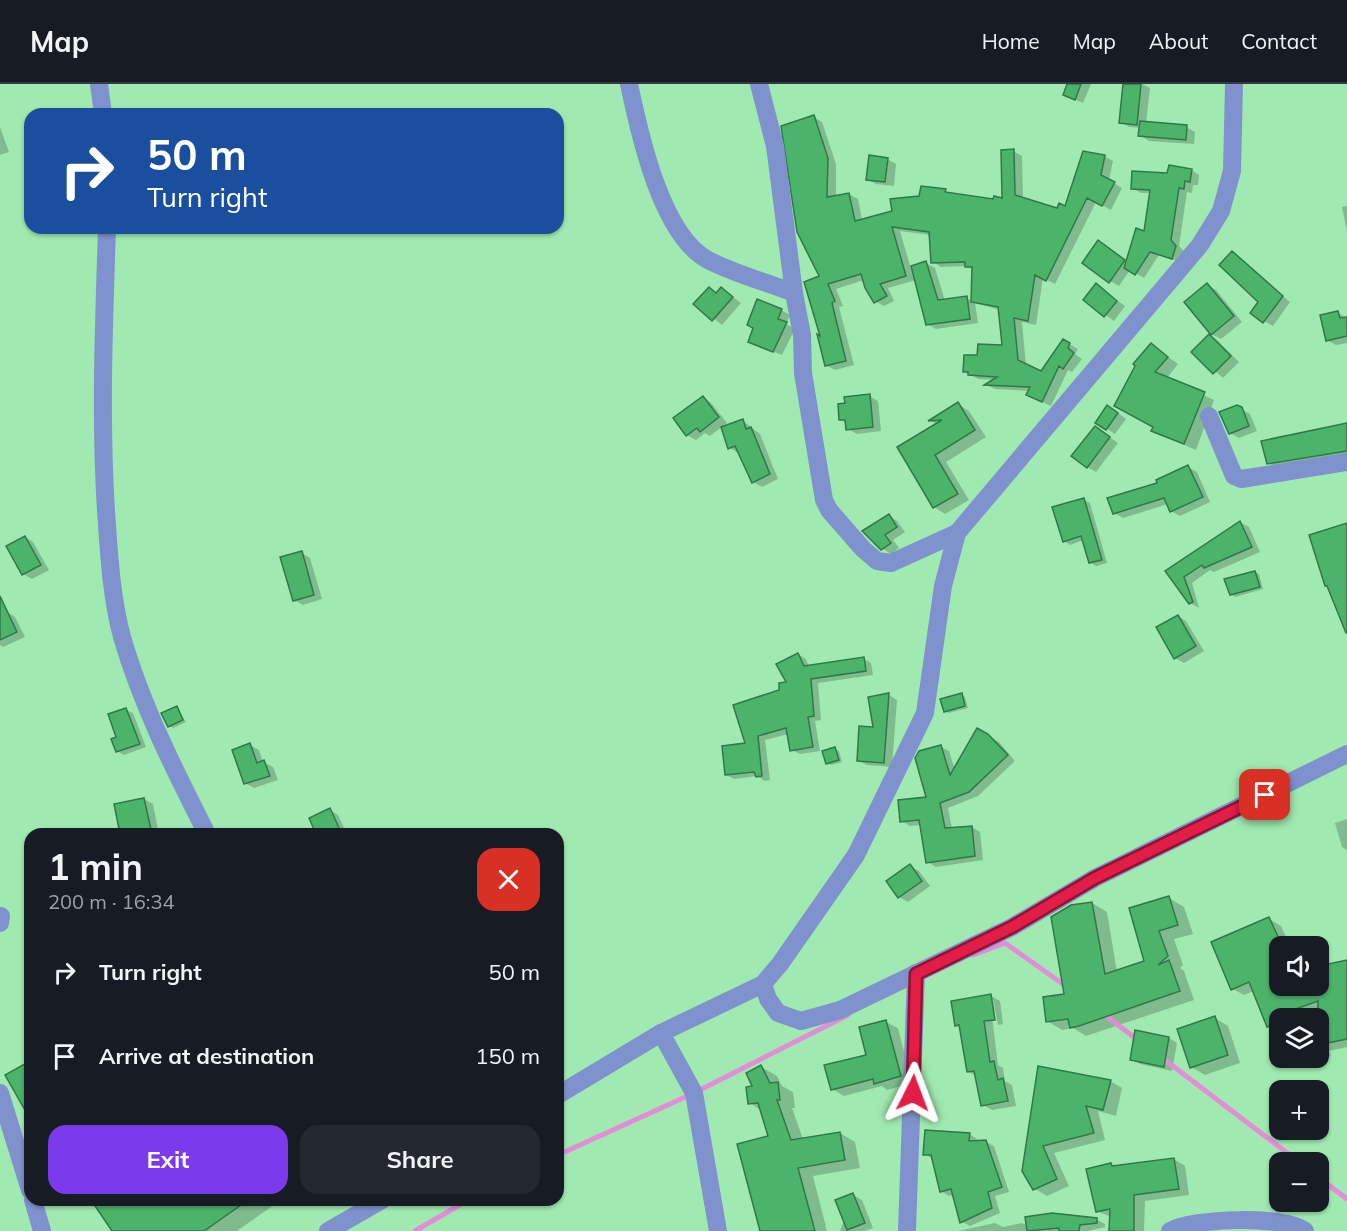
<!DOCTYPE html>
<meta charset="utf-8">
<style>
:root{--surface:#171b24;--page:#242831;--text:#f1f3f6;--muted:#9ea1a6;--line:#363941;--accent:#7c3aed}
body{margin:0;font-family:Mulish,sans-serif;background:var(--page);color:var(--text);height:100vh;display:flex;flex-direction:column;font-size:22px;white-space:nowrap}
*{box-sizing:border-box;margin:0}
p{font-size:20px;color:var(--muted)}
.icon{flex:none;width:33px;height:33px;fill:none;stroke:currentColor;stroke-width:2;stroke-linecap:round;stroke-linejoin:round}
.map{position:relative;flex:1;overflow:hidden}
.details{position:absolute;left:24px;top:744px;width:540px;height:378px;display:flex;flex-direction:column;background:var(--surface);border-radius:18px;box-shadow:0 2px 4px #0004}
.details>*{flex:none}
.guide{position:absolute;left:24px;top:24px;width:540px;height:126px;border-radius:18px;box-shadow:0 2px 4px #0004;background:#1a4fa0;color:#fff;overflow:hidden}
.controls{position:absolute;left:1269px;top:852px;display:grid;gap:12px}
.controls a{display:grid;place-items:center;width:60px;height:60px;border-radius:12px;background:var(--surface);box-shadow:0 2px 4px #0004;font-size:30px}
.pin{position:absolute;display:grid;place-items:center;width:51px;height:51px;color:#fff;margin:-26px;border-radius:12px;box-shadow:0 3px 9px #0006}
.me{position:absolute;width:66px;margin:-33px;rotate:3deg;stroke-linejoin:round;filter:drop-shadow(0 0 4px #0008)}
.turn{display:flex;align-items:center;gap:21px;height:126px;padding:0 24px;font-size:27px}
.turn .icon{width:78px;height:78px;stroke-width:2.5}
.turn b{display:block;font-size:42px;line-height:51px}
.round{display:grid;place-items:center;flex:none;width:63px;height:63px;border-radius:18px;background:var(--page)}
.summary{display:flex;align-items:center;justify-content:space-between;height:102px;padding:0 24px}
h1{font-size:36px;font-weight:700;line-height:45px}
.button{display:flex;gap:12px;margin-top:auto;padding:12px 24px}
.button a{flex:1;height:69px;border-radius:18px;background:var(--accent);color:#fff;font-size:24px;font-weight:700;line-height:69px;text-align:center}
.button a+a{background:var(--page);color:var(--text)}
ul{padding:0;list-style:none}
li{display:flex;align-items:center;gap:18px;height:84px;padding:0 24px}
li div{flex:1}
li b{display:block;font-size:22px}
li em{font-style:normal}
header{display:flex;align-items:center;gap:36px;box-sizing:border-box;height:84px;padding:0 30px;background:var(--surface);border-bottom:2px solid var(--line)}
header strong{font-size:28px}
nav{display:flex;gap:33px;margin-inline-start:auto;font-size:21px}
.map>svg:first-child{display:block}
.shadow{fill:#0003;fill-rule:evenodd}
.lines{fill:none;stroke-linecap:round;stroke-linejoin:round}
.stream{stroke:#e38dda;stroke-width:5}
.building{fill:#4cb36b;stroke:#307947;stroke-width:1.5}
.minor{stroke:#8092cd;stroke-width:18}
.route-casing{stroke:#92132f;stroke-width:15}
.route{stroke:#e11d48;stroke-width:10}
</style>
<header>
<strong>Map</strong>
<nav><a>Home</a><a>Map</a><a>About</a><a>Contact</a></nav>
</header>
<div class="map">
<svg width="1347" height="1147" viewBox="0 0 1347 1147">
<rect width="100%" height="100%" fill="#a0eab1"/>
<!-- shadow -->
<g class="shadow">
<path d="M1068,0H1091L1083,19L1065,11Z"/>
<path d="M1124,0H1142L1150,4L1146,39L1186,43L1195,48L1194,60L1149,57L1140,51L1141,44L1129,43L1121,38Z"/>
<path d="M814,33L822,38L836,80V113L849,110L858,115L862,136L893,128L921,114L945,107L952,111L1003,116L1013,67L1022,72L1023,115L1057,126L1065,124L1104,72L1113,77L1109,96L1122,104L1111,126L1096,118L1055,200L1043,194L1036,241L1022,238L1026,282L1042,289L1064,257L1078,265L1075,270L1082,275L1072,288L1068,286L1051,322L1036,315L1030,307L995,305L987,301L995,296L978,295L965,287L979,273L1004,262L1000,226L975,219L978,239L936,245L927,240L916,196L888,204L894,217L884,222L875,217L864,196L836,205L843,222L839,223L854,281L835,286L826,281L823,254ZM900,147L931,151L933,178L941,183L967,182L974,186L972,217L966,214L945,217L935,184L926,179L913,192Z"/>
<path d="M0,43L9,68L0,71Z"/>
<path d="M887,75L896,80L894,102L876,100L868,95Z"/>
<path d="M1191,86L1199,91L1198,101H1193L1192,109L1187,108L1179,162L1184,167L1180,178L1159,171L1144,194L1130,186L1119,202L1110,197L1107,163L1127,178L1145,149L1151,109H1141L1132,104L1169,90Z"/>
<path d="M1347,122V148L1342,123Z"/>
<path d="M1232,169L1290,218L1273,242L1264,237L1260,218Z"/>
<path d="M1096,201L1125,222L1114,237L1085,216Z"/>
<path d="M1207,201L1216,206L1242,238L1221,255L1213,251L1186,218Z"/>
<path d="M709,205L718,209L722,205L741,219L722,241L696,220Z"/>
<path d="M781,226L790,231L786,240L795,245L782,271L759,262L755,244Z"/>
<path d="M1338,229L1347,234V259L1336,261L1327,256Z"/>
<path d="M1209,252L1216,255L1239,278L1223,294L1193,268Z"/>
<path d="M1151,261L1178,280L1167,294L1214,316L1196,366L1153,347Z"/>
<path d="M869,312L878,317L881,347L857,350L848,345L847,339L841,335Z"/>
<path d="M703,313L711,319L727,339L710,352L705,349L696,356L687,351Z"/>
<path d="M958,320L969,327L986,353L946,378L969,416L945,430L934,423L899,363L937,341L931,337Z"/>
<path d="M1241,325L1250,330L1257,347L1239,354L1230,349Z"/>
<path d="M1117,328L1126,335L1115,350L1107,345Z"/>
<path d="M743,337L760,350L778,395L762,403L753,398L738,369L730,364Z"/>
<path d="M1347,339V375L1279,385L1268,379Z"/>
<path d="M1095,343L1118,359L1096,388L1087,383Z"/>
<path d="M1188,383L1197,388L1210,418L1180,432L1171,427L1168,420L1123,434L1114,429Z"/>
<path d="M1084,416L1090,419L1107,479L1096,482L1090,478L1084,456L1070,461L1064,457Z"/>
<path d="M889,432L897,437L905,448L893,456L899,464L891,470L882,464Z"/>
<path d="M1240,438L1249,443L1260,468L1214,488L1210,486L1192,499L1199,524L1190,519L1167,488Z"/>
<path d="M25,453L33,458L49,486L32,495L23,490Z"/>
<path d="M302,469L310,474L322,515L303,521L294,516Z"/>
<path d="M1255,488L1259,490L1263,505L1235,513L1231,510Z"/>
<path d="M7,528L15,533L25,553L3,563L0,561V531Z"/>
<path d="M1178,532L1186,537L1204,567L1184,579L1175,574L1158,544Z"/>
<path d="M798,570L806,575L809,583L863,574L871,579L873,591L818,599L821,636L815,637L820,667L800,670L792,666L789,650L765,656L770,696L765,697L757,692L734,695L726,691L788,600Z"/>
<path d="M889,611L897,616L892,683L867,681L858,676L875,644Z"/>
<path d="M961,611L965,613L968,624L949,629L945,627Z"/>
<path d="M177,624L186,638L173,644L169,642Z"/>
<path d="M126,626L133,629L146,663L124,671L117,667Z"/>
<path d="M977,646L999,658L1015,677L978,712L948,724L952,745L972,743L980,748L983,776L936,783L928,778L921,741L910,742L902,737L928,714L941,663L949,667L955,686Z"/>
<path d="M250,661L259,666L263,678L273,683L278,696L254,704L245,699Z"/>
<path d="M835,665L839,667L842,678L831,681L827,679Z"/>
<path d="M144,715L153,720L159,750H122Z"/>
<path d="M330,726L338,731L347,750H302L316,747Z"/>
<path d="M1347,735V766L1342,763L1335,739Z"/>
<path d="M910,782L919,787L930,802L908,818L899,813Z"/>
<path d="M1169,814L1184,823L1193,850L1174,855L1183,881L1180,884L1184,887L1194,916L1086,952L1073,944L1062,946L1047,937L1066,911L1092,819L1107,828L1117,888L1146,878Z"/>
<path d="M1269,835L1281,842L1290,862H1280V902H1318V884L1347,878V963L1329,967L1331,972L1319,976L1315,974H1318V934H1280V949L1268,942L1254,907L1244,911L1233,905Z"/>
<path d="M991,912L1000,917L1003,940L998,941L993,916H990L998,981L1003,984L1005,997L1012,1001L1016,1022L992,1026L983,1021L977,992L968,988L961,944L957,941Z"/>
<path d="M1215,934L1228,942L1240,979L1205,991L1191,983Z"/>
<path d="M886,938L898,944L912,999L887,1006L882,1002L844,1012L832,1005L868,972Z"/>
<path d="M1169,954L1177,959L1172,987L1140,980L1131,975Z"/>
<path d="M761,983L777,992L782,1002L793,1008L795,1024H792L803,1055L840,1049L855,1058L860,1084L813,1092L827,1147H761L770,1053L762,1027L750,1019Z"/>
<path d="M1040,984L1110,997L1122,1004L1116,1032L1098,1027L1105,1056L1054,1069L1069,1102L1047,1112L1035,1105Z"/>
<path d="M969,1050L977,1055V1058H986L994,1062L1009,1108L995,1112L1000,1129L970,1142L962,1138L954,1111L949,1112L941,1107L933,1075L925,1070Z"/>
<path d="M1174,1075L1185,1082L1189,1111L1145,1117L1144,1147H1111V1133L1097,1127L1111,1081L1115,1083Z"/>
<path d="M853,1111L862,1116L873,1144L865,1147H840Z"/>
<path d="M93,1116H281L237,1147H114Z"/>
<path d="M1096,1135L1105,1140V1143L1088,1147H958L995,1139L1003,1143L1022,1139L1028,1142Z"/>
</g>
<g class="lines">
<!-- stream -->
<g class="stream">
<path d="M973,871L1005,859L1067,903"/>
<path d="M1101,928L1139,957"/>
<path d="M1161,973L1299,1078"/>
<path d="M558,1071L694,1009L848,931"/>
<path d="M1318,1093L1347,1115"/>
<path d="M415,1147L468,1116"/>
</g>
</g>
<!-- building -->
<g class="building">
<path d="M1067,0H1081L1075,16L1063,11Z"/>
<path d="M1123,0H1141L1137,41L1119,39Z"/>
<path d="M814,31L828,74L827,113L849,109L855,137L892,127L890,115L919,112L921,102L946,105L945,108L993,115L994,112L1002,114L1001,66L1014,65L1015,111L1057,124L1059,119L1065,122L1083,67L1105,71L1101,91L1115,98L1102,122L1087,114L1046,197L1035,191L1028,237L1014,234L1018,276L1041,287L1063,255L1070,259L1068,264L1074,269L1063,285L1059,282L1042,318L1026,311L1030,303L984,301L997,293L968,291V288H963L964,271H977L978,260L1002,261L998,223L971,218L972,183H965V178L931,179L929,148L892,143L906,192L880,200L887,212L874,219L865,204L861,190L828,200L835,217L832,219L846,277L825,282L817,250L820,252L804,198L819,192L797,148L781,42Z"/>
<path d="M1140,37L1187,41L1186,56L1138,52Z"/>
<path d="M869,71L888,74L885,98L866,96Z"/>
<path d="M1169,81L1192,85L1190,98L1185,97L1184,105L1179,104L1171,156L1176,162L1172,175L1150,168L1135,191L1124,184L1136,144L1144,147L1150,106L1131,105L1132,87L1167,89Z"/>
<path d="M1098,156L1125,176L1109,199L1082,179Z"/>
<path d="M1232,167L1283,212L1263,239L1250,229L1258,218L1219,181Z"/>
<path d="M926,177L938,216L967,212L970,235L926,241L911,182Z"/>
<path d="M1096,199L1117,217L1104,233L1083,216Z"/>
<path d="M1207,199L1234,232L1211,251L1184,218Z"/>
<path d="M709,203L716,209L721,203L733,213L712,237L693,220Z"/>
<path d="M757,215L782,225L778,235L787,238L773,268L748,258L753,244L747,241Z"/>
<path d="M1338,227L1340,234L1347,233V252L1326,257L1320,231Z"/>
<path d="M1209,250L1231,272L1213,290L1191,268Z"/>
<path d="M1151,259L1168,273L1155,288L1205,308L1184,360L1151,347L1153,343L1114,322L1135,282L1133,280Z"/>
<path d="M870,310L873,343L846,346L845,336H839L838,320L845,319L844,313Z"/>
<path d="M703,312L719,333L700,348L697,344L686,352L673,334Z"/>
<path d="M958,318L975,346L935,371L958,410L933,424L897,363L942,336L928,337Z"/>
<path d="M1107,321L1118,329L1106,346L1095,339Z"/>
<path d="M1237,321L1242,323L1249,342L1229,350L1219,328Z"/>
<path d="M743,335L746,345L751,343L770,390L752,399L735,362L728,365L721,343Z"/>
<path d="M1347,339V367L1267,380L1261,357Z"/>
<path d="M1095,342L1110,353L1087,384L1071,372Z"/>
<path d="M1188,381L1203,413L1170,428L1164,414L1113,430L1107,414L1157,399L1156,396Z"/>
<path d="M1084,414L1102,476L1089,479L1081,452L1063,458L1052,423Z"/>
<path d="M889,430L897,443L885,451L891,459L881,466L862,447Z"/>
<path d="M1240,437L1252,463L1204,484L1202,481L1184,493L1193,518L1189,520L1165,487Z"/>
<path d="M1347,439V549H1346L1327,502H1325L1309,451Z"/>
<path d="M25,452L41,481L22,491L6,462Z"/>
<path d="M302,467L314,511L293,517L280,473Z"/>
<path d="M1255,487L1260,503L1230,511L1224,495Z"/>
<path d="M0,512L17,548L0,556Z"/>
<path d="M1178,531L1196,562L1174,575L1156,543Z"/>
<path d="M798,569L804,582L864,573L866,587L811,595L814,632L808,633L813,663L790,667L786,644L758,652L762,692L756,693L754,688L725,691L722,662L745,659L733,621L779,606V599L786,598L776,580Z"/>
<path d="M889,609L884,679L857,677L859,642L873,643L868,613Z"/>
<path d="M962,609L965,622L944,628L940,615Z"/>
<path d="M177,622L183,636L168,643L161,629Z"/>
<path d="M126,624L140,660L116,668L111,655L116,653L108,630Z"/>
<path d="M977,644L988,650L1008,671L969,708L940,719L945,744L972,742L975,772L926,779L919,736L900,738L898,716L926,713L915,674L919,667L941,661L950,691Z"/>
<path d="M250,659L257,679L264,676L270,692L244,700L232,666Z"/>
<path d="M835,663L839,676L826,680L822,667Z"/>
<path d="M144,714L152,750H120L114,720Z"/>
<path d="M330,724L340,746L331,750H316L309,734Z"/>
<path d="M910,780L922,797L898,814L886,797Z"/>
<path d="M1169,812L1178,841L1159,847L1168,872L1158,881L1169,876L1180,907L1079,942L1070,944L1068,935L1046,938L1043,913L1064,910L1051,833L1071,821L1092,818L1105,890L1144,877L1129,824Z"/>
<path d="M1269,833L1280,857V902H1323L1319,882L1347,876V955L1318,961V917L1287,928L1289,934H1280V938L1267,943L1249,898L1231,906L1211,858Z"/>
<path d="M991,910L995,936L984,937L990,978L994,977L998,996L1003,994L1008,1017L981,1022L974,987L967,988L959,941L955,942L951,917Z"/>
<path d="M1215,932L1228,971L1190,984L1177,945Z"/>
<path d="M886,936L901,992L874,1000L873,995L831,1006L824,981L866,971L859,943Z"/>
<path d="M1135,946L1169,953L1164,983L1130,976Z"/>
<path d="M30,977V1035L5,991Z"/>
<path d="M761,981L770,999L778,998L780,1016H777L791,1056L840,1048L845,1076L798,1084L815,1147H760L737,1060L768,1052L758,1019L748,1020L746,1003L752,1002L746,989Z"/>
<path d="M1038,982L1111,996L1103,1026L1086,1022L1094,1049L1043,1062L1057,1095L1033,1106L1022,1087Z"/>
<path d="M925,1046L970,1049L969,1057L986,1056L1002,1103L988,1108L992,1124L960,1139L951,1105L940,1108L931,1071H923Z"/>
<path d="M1174,1074L1179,1105L1134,1111V1147H1109L1110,1125L1096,1128L1086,1085L1111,1079L1112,1082Z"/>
<path d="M853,1109L865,1139L847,1146L835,1116Z"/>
<path d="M91,1116H248L204,1147H112Z"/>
<path d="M1052,1129L1097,1134V1139L1080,1141L1079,1147H1059V1144L1027,1147L1025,1133Z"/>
</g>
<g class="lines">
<!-- minor -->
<g class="minor">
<path d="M99,0L103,30"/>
<path d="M629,0C639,48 661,151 708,176C735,190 766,198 794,209"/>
<path d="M759,0L775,62L794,209L802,251L803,289L824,416L829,426L863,465L877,477L891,479L957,449"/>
<path d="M107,144C104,238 100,332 106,427C109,469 111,512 122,553C142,622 175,687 207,750"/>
<path d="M1209,332L1234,392L1241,395L1347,378"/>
<path d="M0,839L1,832"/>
<path d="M763,900L768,915L778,929L801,937L840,926L1012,843L1095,794L1347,670"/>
<path d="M661,949L694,1009L718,1147"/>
<path d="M0,1009L30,1106"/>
<path d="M558,1011L661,949L763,900L780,880L856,771L925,629L943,502L957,449L1200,161L1221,127L1232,87L1234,0"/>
<path d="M33,1116L42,1147"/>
<path d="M328,1147L382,1116"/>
<path d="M907,1147L916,889"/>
<path d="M1170,1147C1193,1134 1284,1131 1305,1147"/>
</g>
</g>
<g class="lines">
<defs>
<path id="route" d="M913,1009L916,890L1012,843L1095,794L1265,711"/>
</defs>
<!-- route casing -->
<use href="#route" class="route-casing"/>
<!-- route -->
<use href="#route" class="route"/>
</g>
</svg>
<div class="controls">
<a><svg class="icon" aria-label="sound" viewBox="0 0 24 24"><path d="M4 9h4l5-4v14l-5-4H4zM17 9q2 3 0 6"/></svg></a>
<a><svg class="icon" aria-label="layers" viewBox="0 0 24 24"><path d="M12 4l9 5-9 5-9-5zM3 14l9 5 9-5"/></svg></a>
<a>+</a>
<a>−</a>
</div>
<div class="pin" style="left:1265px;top:711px;background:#d93025"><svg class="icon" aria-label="arrive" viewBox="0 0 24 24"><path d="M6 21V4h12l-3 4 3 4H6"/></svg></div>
<svg class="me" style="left:913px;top:1009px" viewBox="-20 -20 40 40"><path d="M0-17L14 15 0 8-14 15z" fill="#e11d48" stroke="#fff" stroke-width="4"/></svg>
<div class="guide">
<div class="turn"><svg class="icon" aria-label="right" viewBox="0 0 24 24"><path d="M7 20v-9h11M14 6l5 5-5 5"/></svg><div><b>50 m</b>Turn right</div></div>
</div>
<section class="details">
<div class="summary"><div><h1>1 min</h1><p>200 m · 16:34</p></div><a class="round" style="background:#d93025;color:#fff"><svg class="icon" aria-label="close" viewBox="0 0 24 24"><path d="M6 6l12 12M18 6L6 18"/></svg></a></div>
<ul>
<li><svg class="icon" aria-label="right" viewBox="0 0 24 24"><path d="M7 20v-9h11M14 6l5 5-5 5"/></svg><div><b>Turn right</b></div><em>50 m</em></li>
<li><svg class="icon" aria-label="arrive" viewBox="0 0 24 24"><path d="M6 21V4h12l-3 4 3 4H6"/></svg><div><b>Arrive at destination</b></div><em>150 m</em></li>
</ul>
<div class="button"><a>Exit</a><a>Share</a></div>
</section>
</div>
